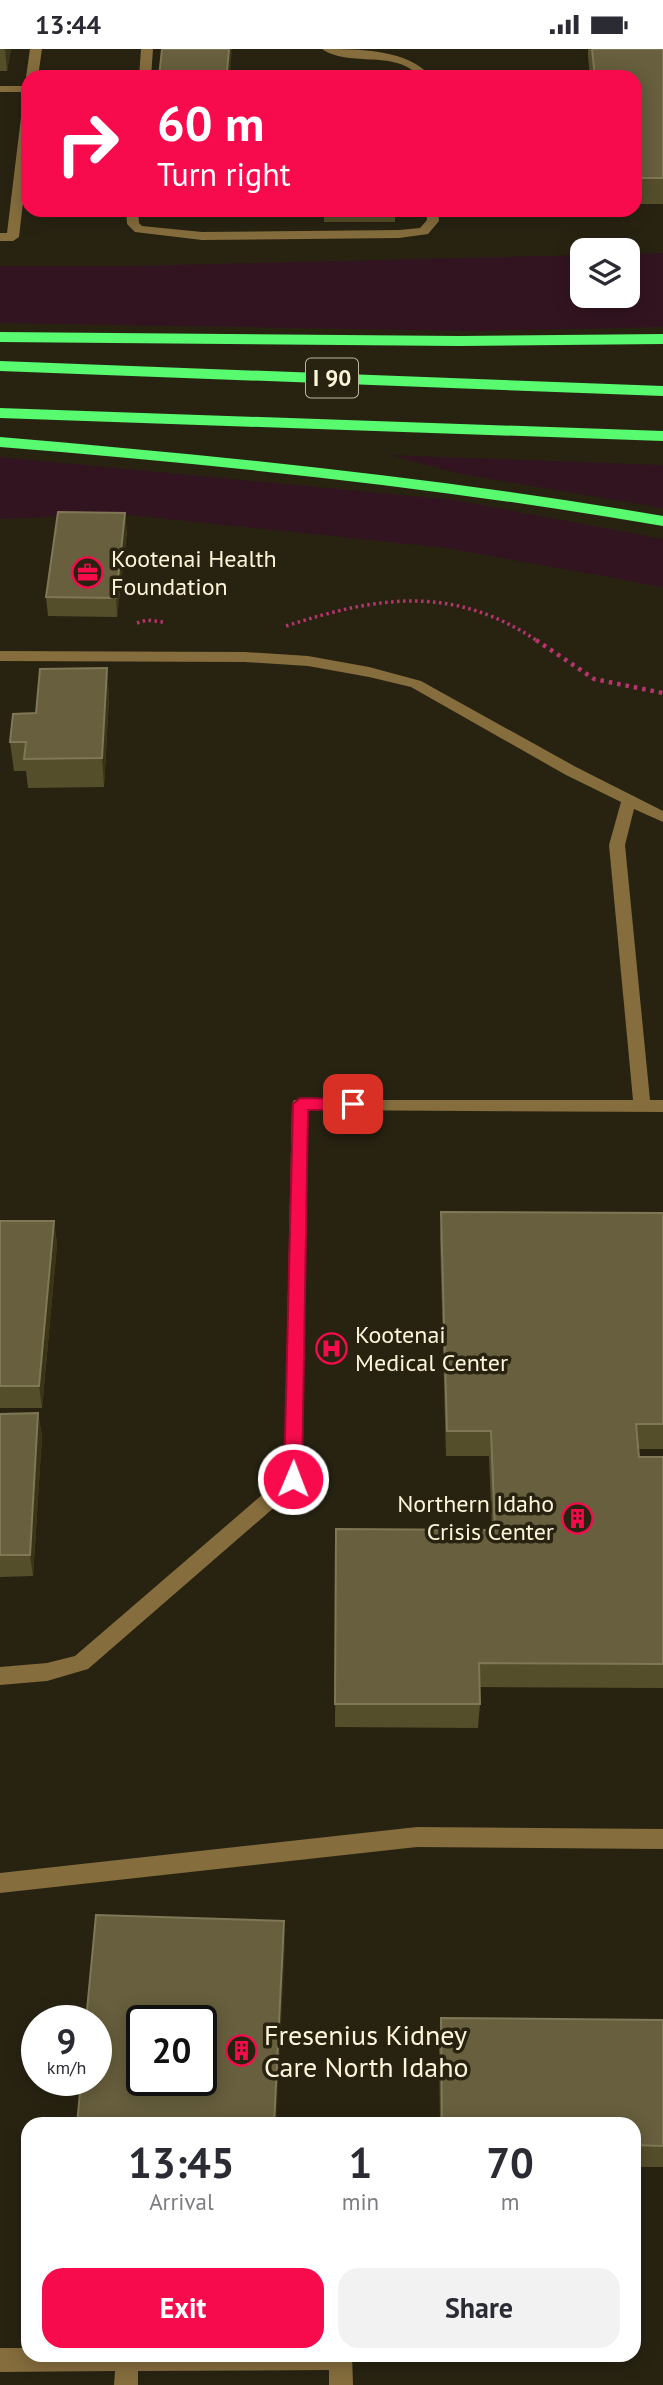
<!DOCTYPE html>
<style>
:root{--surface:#fff;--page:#f2f2f3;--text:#2b2b33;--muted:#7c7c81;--accent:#f70b4c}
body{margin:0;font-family:"PT Sans",sans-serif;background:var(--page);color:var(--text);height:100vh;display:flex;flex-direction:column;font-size:26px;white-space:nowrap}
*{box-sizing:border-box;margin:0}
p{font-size:23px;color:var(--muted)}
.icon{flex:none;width:38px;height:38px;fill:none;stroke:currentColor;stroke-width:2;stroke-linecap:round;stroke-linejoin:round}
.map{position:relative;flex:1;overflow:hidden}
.details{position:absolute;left:21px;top:2068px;width:620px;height:245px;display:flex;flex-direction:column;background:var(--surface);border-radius:21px;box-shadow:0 4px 18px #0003}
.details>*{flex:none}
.top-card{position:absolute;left:21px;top:21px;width:621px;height:147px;border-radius:21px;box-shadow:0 4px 18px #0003;background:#f70b4c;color:#fff;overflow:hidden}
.fabs{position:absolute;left:570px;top:189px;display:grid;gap:14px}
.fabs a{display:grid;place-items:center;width:70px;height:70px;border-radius:14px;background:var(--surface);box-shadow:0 4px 18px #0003;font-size:35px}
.speed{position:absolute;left:21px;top:1956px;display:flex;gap:14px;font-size:35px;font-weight:700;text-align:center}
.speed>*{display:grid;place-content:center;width:91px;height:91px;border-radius:50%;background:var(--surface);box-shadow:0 4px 18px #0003;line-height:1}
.speed small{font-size:18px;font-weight:400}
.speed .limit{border:4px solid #111;border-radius:10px;background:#fff;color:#111}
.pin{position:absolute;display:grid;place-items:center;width:60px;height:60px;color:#fff;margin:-30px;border-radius:14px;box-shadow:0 4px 10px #0006}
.me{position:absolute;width:77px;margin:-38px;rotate:1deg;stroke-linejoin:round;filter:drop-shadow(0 0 5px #0008)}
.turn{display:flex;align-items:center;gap:24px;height:147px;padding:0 21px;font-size:32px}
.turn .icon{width:91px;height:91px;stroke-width:2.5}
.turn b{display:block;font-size:49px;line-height:60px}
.eta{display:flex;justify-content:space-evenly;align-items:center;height:119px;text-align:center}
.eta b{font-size:42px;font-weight:800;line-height:49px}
.button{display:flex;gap:14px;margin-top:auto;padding:14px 21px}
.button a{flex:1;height:80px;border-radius:21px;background:var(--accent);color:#fff;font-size:28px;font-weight:800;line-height:80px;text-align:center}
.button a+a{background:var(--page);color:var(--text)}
.status{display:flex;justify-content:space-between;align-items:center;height:49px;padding:0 35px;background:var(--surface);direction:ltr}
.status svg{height:19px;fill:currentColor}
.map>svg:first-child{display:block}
.green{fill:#321420}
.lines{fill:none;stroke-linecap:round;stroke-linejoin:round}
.path-far1{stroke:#b7346d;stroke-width:3.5;stroke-dasharray:2.5 3.5;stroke-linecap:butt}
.path{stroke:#b7346d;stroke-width:4.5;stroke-dasharray:3.5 5;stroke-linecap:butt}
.minor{fill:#856d3d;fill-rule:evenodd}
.highway{fill:#58fa70;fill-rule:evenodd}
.wall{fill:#554e2a}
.shaded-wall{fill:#3b3518}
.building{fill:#675f3d;stroke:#7f7755;stroke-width:2;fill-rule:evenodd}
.route{fill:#f70b4c;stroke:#a10731;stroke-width:2}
.labels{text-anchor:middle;stroke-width:7;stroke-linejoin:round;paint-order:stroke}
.shield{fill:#282311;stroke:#beb59d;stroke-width:2}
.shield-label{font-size:23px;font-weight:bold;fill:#fef4d9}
.poi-label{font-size:24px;fill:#fef4d9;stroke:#282311;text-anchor:start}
.near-poi-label{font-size:28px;fill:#fef4d9;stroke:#282311;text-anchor:start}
</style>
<div class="status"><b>13:44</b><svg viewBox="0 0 49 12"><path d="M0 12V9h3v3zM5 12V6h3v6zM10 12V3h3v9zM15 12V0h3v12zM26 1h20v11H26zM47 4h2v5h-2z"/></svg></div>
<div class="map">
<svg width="663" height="2336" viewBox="0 0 663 2336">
<rect width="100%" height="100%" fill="#282311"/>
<!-- green -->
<g class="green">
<path d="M663,204V278L470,282L0,274V217H134L583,206V247H628V205Z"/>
<path d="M390,406L663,416V459L461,425Z"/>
<path d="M0,408L455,451L663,490V538L447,499L119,465L0,470Z"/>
</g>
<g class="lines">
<!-- path-far1 -->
<g class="path-far1">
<path d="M137,574L147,571L163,573"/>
<path d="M286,577C379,547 453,535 539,593"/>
</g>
<!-- path -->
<path class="path" d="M536,591L594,630L663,644"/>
<!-- minor -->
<g class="minor">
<path d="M30,0H42L38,28H28V30L26,28Z"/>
<path d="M141,0H153L151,28H139Z"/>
<path d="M322,0C357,0 409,0 431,28H419C398,0 350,19 322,0Z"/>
<rect x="0" y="37" width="28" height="6"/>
<path d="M28,57V110L19,188L13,192H0V184H7L22,60Z"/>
<path d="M126,161H138L139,174L142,177L202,183L399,181L420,179L427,171L426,161H438L439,172L428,185L399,189L202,191L135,183L127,175Z"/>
<path d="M0,602L245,603L308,607L369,618L421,632L576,718L663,762V773L634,760L625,796L650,1051H663V1063L308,1061L302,1430L300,1436L88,1620L47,1632L0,1636V1618L47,1614L75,1607L284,1427L292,1055L294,1051H633L609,796L621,753L566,726L411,638L369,628L308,617L245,613L0,612Z"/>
<path d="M417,1778L663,1780V1800L417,1798L0,1844V1824Z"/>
<path d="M0,2299H28V2306H352L353,2336H329V2321L138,2322V2336H114L115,2322L0,2323Z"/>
</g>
<!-- highway -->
<g class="highway">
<path d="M0,283L459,287L663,285V295L459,297L0,293Z"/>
<path d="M0,312L663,337V347L0,322Z"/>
<path d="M0,359L663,382V392L0,369Z"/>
<path d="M0,388C222,407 443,429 663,467V477C443,439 222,416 0,398Z"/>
</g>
</g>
<!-- wall -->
<g class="wall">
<path d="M0,0H11L7,22H0Z"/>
<path d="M588,0H663V155H635V28H590L588,7Z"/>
<path d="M150,161H221V162Z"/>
<rect x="324" y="161" width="71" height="12"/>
<path d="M127,482L117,568L48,567L46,548Z"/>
<path d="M107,619L109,649L104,738L28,739L26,722H14L10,693L36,664Z"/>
<path d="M441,1163L663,1164V1400H638L639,1408H663V1639L480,1638V1655L478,1679L335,1678L336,1480L492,1481L489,1407H446L440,1189Z"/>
<path d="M0,1172H54L57,1196L42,1359H0Z"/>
<path d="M38,1364L42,1387L33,1527L0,1528V1365Z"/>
<path d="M441,1969L663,1971V2118H634V2076H440L439,1992Z"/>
</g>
<!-- shaded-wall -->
<g class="shaded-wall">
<path d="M5,0H11L7,22Z"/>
<path d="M229,0H232L230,28H228Z"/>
<path d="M125,464L127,482L117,568L116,549Z"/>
<path d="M107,619L109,649L104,738L102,709Z"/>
<path d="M54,1172L57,1196L42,1359L39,1337Z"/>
<path d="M38,1364L42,1387L33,1527L30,1506Z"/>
<path d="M284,1872L285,1896L276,2076H274Z"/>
</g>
<!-- building -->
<g class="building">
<path d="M162,0H229L227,24L394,25V28H159Z"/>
<path d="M592,0H663V129H635V28H595Z"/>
<path d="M58,463L125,464L116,549L46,548Z"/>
<path d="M107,619L102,709L24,710L26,693H10L13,665L36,664L40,620Z"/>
<path d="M441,1163L663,1164V1375H636L639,1408H663V1615L479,1614L480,1655H335L336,1480L495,1481L491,1382H447Z"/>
<path d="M0,1172H54L39,1337H0Z"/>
<path d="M38,1364L30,1506H0V1365Z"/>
<path d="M96,1866L284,1872L274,2076H77L81,2032H96V1972H86ZM142,1972H201V2032H142Z"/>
<path d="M441,1969L663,1971V2097L634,2096V2076H442Z"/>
</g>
<!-- route -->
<path class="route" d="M300,1049L353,1050L361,1055L353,1061H308L302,1430L299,1435H287L284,1430L293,1055Z"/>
<!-- icons -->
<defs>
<symbol id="office-ring" viewBox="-11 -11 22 22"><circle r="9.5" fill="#282311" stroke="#f70b4c" stroke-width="1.5"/><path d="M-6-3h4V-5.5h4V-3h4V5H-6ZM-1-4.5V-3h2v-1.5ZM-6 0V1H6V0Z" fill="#f70b4c"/></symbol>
<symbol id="hospital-ring" viewBox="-11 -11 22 22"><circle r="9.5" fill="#282311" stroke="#f70b4c" stroke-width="1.5"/><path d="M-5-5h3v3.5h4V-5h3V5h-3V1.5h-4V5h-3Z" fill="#f70b4c"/></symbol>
<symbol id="building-ring" viewBox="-11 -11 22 22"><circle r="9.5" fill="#282311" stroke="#f70b4c" stroke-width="1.5"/><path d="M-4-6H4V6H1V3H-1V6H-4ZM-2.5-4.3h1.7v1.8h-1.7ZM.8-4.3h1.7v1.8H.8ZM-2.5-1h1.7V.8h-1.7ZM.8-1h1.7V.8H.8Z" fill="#f70b4c"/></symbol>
</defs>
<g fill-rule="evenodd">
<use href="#office-ring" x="70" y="506" width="35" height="35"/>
<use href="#hospital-ring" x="314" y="1282" width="35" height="35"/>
<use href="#building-ring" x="560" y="1452" width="35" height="35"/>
<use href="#building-ring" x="224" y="1984" width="35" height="35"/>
</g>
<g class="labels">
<!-- shield labels -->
<rect class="shield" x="306" y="309.5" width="52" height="39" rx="5"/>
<g class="shield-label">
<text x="332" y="337">I 90</text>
</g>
<!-- poi labels -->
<g class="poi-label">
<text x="111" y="518">Kootenai Health<tspan x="111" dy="28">Foundation</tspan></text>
<text x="355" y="1294">Kootenai<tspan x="355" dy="28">Medical Center</tspan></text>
<text x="554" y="1463" text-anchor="end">Northern Idaho<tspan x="554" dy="28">Crisis Center</tspan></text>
</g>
<!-- near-poi labels -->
<g class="near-poi-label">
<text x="264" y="1996">Fresenius Kidney<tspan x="264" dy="32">Care North Idaho</tspan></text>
</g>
</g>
</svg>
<div class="fabs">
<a><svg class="icon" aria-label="layers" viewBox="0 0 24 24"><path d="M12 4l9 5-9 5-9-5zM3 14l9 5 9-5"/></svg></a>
</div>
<div class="speed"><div>9<small>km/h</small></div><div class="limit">20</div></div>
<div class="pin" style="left:353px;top:1055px;background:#d93025"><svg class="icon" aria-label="arrive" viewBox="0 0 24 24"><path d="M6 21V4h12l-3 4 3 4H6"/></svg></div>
<svg class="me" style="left:293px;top:1430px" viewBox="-20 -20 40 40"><circle r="17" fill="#f70b4c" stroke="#fff" stroke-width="3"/><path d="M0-11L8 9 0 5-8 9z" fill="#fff"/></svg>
<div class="top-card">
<div class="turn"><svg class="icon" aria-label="right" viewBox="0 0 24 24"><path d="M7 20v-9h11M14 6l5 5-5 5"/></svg><div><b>60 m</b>Turn right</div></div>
</div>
<section class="details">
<div class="eta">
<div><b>13:45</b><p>Arrival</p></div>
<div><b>1</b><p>min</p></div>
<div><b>70</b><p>m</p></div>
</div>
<div class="button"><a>Exit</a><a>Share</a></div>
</section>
</div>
